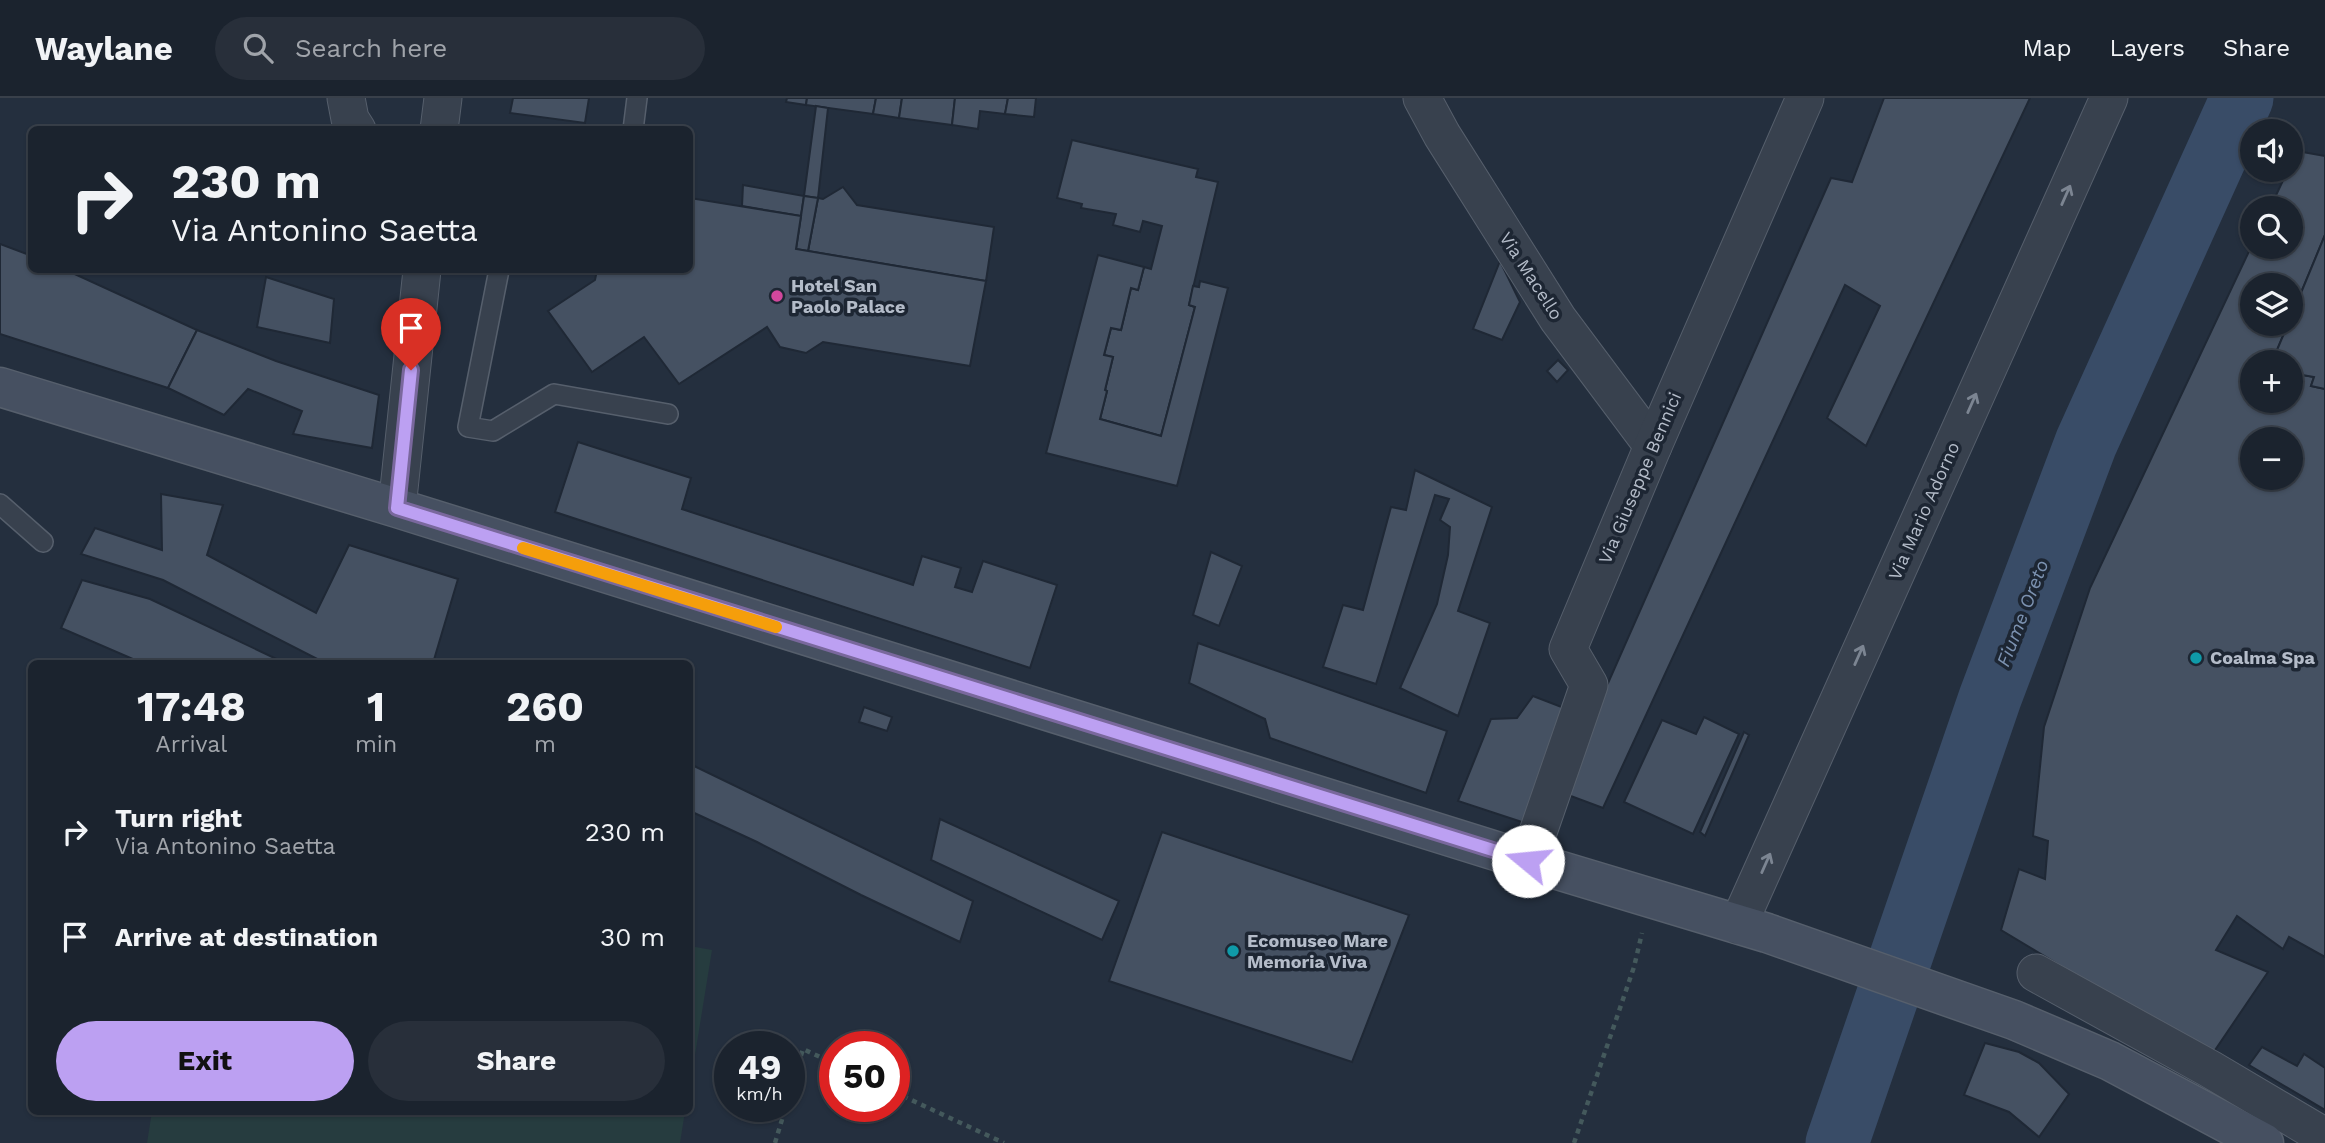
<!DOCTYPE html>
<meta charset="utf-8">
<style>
:root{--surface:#1b232e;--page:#282f3a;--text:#f1f3f6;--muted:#a0a4aa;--line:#39404a;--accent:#bca0f2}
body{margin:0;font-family:"Work Sans",sans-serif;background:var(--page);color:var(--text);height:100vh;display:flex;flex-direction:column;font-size:26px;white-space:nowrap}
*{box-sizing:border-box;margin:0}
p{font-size:23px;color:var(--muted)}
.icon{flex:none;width:38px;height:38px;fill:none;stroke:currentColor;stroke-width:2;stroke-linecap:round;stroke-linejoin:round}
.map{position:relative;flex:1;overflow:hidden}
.drawer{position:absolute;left:28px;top:562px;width:665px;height:455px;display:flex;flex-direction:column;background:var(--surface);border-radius:10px;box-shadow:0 2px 5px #0004,0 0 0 2px var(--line)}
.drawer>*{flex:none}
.hud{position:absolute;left:28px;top:28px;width:665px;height:147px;border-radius:10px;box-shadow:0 2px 5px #0004,0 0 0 2px var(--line);background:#1b232e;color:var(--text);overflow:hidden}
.controls{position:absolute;left:2240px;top:21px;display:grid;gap:14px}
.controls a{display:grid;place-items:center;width:63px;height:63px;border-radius:50%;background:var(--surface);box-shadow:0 2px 5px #0004,0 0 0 2px var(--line);font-size:35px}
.speed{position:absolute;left:714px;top:933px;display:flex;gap:14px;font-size:35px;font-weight:700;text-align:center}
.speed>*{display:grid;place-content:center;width:91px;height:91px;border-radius:50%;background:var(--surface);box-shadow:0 2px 5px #0004,0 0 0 2px var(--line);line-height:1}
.speed small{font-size:18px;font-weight:400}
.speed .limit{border:10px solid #d22;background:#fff;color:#111}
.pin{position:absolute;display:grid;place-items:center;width:60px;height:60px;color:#fff;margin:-72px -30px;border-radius:50% 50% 50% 0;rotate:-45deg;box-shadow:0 0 7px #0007}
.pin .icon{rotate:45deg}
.me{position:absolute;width:77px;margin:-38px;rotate:287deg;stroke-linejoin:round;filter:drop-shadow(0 0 5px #0008)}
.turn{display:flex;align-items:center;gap:24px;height:147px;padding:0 28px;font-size:32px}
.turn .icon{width:91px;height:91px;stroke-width:2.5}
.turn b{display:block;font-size:49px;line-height:60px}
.eta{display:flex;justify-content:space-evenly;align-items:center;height:119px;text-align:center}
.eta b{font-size:42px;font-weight:700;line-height:49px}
.cta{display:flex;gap:14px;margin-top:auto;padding:14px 28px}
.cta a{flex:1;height:80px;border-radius:42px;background:var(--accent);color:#111;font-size:28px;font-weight:700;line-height:80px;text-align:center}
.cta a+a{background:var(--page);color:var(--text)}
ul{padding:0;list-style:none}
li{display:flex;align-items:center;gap:21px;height:105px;padding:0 28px}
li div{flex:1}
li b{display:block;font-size:26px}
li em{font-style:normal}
header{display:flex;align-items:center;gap:42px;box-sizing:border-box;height:98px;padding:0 35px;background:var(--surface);border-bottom:2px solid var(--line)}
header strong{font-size:33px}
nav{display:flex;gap:38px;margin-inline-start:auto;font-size:24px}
.search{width:490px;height:63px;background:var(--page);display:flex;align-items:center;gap:18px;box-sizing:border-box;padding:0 24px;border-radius:38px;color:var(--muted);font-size:26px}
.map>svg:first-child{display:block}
.green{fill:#263c3f}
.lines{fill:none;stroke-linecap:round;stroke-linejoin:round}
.river{stroke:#394c67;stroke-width:63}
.building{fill:#455162;stroke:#1f2835;stroke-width:2;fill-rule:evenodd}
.lane-casing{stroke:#565f6c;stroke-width:22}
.street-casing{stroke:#565f6c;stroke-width:39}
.secondary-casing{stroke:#565f6c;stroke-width:41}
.path{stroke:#44595c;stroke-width:4.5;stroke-dasharray:5 5;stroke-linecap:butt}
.lane{stroke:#38414e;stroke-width:19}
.street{stroke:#38414e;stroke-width:37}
.secondary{stroke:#465061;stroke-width:38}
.oneway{stroke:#7c8592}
.route-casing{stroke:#7a689d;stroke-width:18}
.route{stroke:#bca0f2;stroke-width:12}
.slow{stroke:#f59e0b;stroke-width:12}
.hotel-dot{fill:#d1479c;stroke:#1d2633;stroke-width:2.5}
.culture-dot{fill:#0f9aa8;stroke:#1d2633;stroke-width:2.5}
.labels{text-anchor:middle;stroke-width:7;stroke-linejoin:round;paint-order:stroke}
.street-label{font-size:18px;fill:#b4bcc9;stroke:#1d2633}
.poi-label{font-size:18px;font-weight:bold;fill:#b4bcc9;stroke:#1d2633;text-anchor:start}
.water-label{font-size:19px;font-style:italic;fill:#7c92b1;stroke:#1d2633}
</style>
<header>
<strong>Waylane</strong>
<div class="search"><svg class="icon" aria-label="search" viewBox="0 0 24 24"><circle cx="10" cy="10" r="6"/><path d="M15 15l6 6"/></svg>Search here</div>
<nav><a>Map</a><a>Layers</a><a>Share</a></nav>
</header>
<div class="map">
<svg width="2325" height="1045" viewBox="0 0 2325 1045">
<rect width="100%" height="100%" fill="#242f3e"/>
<!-- green -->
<g class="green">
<path d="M690,848L712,852L690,988Z"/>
<path d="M152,1013H685L680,1045H147Z"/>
</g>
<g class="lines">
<!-- river -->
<path class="river" d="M1837,1045L1990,600L2086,345L2242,0"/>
</g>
<!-- building -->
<g class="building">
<path d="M513,0H589L585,25L510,15Z"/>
<path d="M787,0H807L806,7L786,4Z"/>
<path d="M807,0H876L873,16L806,7Z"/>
<path d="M876,0H902L899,20L873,16Z"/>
<path d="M902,0H955L952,27L899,20Z"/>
<path d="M955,0H1008L1005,16L980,13L978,31L952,27Z"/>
<path d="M1008,0H1036L1034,19L1005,16Z"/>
<path d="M1884,0H2030L1866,348L1827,320L1880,208L1845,187L1603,710L1560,694L1831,80L1852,84Z"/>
<path d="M816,8L828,10L818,100L804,98Z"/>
<path d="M1072,42L1198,71L1196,79L1218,84L1189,207L1195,209L1161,338L1100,321L1107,293L1105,292L1113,259L1104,257L1111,230L1121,232L1131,190L1138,192L1144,169L1151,171L1162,128L1143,123L1140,134L1113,127L1116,116L1081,110L1082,106L1057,100Z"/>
<path d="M2297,53L2325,58V137L2291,219V187H2252V226H2288L2272,264H2252V303H2291V275L2314,279L2311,288L2325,291V859L2289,839L2283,851L2237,818L2216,852L2268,874L2209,961L2165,931L2001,832L2019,771L2045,781L2048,743L2033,738L2044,629L2090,490L2252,147L2291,149V110H2270L2288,72H2291V66ZM2252,341H2291V380H2252Z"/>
<path d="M743,87L804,98L801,118L742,108Z"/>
<path d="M843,89L857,107L994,129L986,183L808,153L818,100L823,101Z"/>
<path d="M804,98L818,100L808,153L796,151Z"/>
<path d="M690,100L801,118L796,151L986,183L970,268L823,244L806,255L780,249L767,229L679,286L644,239L592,274L548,213L595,182L597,172H690Z"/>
<path d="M2325,137V291L2311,288L2314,279L2291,275V264H2272L2288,226H2291V219Z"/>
<path d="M0,146L32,158V172H66L197,232L168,290L0,236Z"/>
<path d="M1098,157L1144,169L1138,192L1131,190L1121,232L1111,230L1104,257L1113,259L1105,292L1107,293L1100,321L1161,338L1195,209L1189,207L1193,188L1199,189L1200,183L1228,190L1177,388L1046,355Z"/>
<path d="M1500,163L1520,204L1502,242L1473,231Z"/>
<path d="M266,179L334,201L330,245L257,229Z"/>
<path d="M197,232L276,263L379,297L372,350L293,336L302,313L248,291L224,317L168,290Z"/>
<path d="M1558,262L1568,272L1557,284L1547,273Z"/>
<path d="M578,344L691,380L682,411L913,487L922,458L961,470L955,489L972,494L983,463L1057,487L1030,570L555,414Z"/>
<path d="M1415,372L1492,409L1458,513L1490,525L1458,618L1400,590L1437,506L1448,457L1450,429L1440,422L1449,401L1435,397L1376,586L1323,569L1343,507L1363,512L1391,409L1406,412Z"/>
<path d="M161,396L223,407L207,457L316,515L349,447L458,481L433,565H325L163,482L81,456L95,430L162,452Z"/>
<path d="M1211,454L1242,468L1219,528L1193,517Z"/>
<path d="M82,482L150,501L285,565H142L61,530Z"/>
<path d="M1198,545L1447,633L1426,695L1270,640L1265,621L1189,585Z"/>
<path d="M1533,598L1572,613L1528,726L1458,703L1491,621L1517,620Z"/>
<path d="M864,609L892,619L887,633L859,624Z"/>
<path d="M1704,619L1739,636L1693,736L1624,704L1662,622L1696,636Z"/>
<path d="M1744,634L1749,637L1705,738L1700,734Z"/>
<path d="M690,666L973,803L960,844L861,797L757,744L690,713Z"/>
<path d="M940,721L1119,803L1102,842L931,762Z"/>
<path d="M1162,734L1409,817L1352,964L1109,883Z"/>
<path d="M1985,945L2019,954L2039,965L2069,996L2039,1039L2009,1014L1964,997Z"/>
<path d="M2262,949L2297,968L2304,956L2325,970V1012L2249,967Z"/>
</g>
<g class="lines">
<defs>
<g id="lane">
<path d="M633,32L637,0"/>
<path d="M499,172L468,329L493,333L554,296L668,316"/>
<path d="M0,406L43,444"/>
</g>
<g id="street">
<path d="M346,0L350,21L357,32"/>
<path d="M1422,0L1442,37L1558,221L1653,348"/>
<path d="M439,32L443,0"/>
<path d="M397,410L422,172"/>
<path d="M1528,763L1589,587L1568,551L1653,348L1805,0"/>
<path d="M1738,827L2109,0"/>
<path d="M2036,875L2210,971L2325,1039"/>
</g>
<path id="secondary" d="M0,289L397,410L1528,763L1767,835L2014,922L2110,963L2264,1045"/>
</defs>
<!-- lane casing -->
<use href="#lane" class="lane-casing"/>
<!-- street casing -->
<use href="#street" class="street-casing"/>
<!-- secondary casing -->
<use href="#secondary" class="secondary-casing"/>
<!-- path -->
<g class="path">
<path d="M894,994L1004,1045"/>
<path d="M789,996L803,951L835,966"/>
<path d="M775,1045L786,1008"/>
<path d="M1574,1045L1634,869L1642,835"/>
</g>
<!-- lane -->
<use href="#lane" class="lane"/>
<!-- street -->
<use href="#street" class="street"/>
<!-- secondary -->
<use href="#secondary" class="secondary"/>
</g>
<!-- one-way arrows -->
<defs><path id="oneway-shaft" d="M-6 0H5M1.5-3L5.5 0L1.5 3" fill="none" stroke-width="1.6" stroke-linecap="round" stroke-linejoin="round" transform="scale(1.75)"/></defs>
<g class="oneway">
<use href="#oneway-shaft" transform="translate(2066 97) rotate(-66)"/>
<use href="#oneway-shaft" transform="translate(1972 305) rotate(-66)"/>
<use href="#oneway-shaft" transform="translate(1859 557) rotate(-66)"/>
<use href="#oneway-shaft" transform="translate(1766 765) rotate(-66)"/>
</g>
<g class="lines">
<defs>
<path id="route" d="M411,272L397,410L1528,763"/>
</defs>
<!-- route casing -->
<use href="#route" class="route-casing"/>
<!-- route -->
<use href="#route" class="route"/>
<!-- slow -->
<path class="slow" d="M523,450L776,529"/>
</g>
<!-- markers -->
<circle class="hotel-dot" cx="777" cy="198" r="7"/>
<g class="culture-dot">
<circle cx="2196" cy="560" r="7"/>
<circle cx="1233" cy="853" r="7"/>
</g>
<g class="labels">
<!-- street labels -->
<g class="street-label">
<text transform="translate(1531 178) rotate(57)" y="6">Via Macello</text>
<text transform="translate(1640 380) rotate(-67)" y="6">Via Giuseppe Bennici</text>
<text transform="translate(1924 413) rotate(-66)" y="6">Via Mario Adorno</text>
</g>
<!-- poi labels -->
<g class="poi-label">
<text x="791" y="194">Hotel San<tspan x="791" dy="21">Paolo Palace</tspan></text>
<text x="2210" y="566">Coalma Spa</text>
<text x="1247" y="849">Ecomuseo Mare<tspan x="1247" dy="21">Memoria Viva</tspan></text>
</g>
<!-- water labels -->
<g class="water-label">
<text transform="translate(2022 515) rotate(-69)" y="7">Fiume Oreto</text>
</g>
</g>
</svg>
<div class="controls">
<a><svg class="icon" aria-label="sound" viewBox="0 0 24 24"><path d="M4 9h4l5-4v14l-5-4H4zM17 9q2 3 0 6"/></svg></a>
<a><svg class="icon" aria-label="search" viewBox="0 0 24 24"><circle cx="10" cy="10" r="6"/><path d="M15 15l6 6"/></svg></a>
<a><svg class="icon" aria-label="layers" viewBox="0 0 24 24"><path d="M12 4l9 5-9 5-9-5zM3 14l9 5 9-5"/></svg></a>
<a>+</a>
<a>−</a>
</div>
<div class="speed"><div>49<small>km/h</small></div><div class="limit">50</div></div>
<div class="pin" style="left:411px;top:272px;background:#d93025"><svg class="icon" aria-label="arrive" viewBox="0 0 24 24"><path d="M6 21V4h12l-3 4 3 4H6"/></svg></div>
<svg class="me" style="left:1528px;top:763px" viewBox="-20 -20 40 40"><circle r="19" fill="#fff"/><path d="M0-13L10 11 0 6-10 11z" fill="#bca0f2"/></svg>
<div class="hud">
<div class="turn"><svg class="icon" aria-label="right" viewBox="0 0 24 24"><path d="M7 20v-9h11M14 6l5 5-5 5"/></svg><div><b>230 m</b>Via Antonino Saetta</div></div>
</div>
<section class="drawer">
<div class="eta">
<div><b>17:48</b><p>Arrival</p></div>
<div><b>1</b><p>min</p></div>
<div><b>260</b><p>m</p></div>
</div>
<ul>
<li><svg class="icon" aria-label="right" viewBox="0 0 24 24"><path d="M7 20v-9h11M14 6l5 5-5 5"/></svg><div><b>Turn right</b><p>Via Antonino Saetta</p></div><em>230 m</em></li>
<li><svg class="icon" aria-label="arrive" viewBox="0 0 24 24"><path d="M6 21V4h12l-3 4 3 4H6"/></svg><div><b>Arrive at destination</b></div><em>30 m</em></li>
</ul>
<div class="cta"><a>Exit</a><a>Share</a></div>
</section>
</div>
